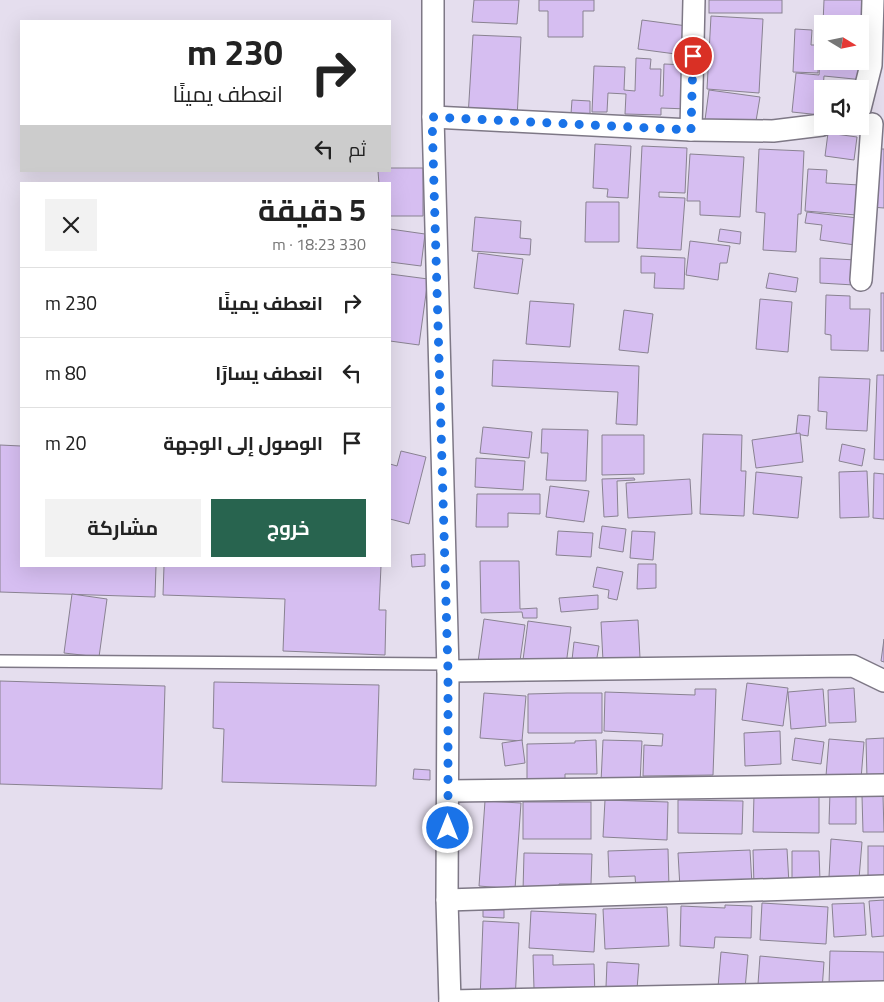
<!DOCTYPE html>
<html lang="ar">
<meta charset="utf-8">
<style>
:root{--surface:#fff;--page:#f2f2f2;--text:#222;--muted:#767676;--line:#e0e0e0;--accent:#28644f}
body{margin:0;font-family:Georgia,Cairo,serif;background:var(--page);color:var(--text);direction:rtl;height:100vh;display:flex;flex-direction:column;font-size:19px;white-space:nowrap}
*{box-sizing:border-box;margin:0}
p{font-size:16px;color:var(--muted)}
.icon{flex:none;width:28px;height:28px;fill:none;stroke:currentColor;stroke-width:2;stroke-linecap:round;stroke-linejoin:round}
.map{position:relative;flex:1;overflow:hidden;direction:ltr}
.side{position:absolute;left:20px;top:182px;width:371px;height:385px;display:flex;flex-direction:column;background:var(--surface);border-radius:0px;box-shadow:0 5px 20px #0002;direction:rtl}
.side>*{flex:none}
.top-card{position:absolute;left:20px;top:20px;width:371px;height:152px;border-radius:0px;box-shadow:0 5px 20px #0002;direction:rtl;background:#fff;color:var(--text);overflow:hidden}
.needle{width:32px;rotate:100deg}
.fabs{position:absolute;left:814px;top:15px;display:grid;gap:10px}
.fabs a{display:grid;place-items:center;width:55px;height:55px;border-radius:0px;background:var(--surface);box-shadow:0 5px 20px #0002;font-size:25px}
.pin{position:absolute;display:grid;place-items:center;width:42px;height:42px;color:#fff;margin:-21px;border:2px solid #fff;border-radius:50%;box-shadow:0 1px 5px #0007}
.me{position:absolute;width:55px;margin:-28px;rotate:0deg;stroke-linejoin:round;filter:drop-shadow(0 0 4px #0008)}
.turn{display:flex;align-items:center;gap:18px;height:105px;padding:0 25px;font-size:22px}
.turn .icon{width:65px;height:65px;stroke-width:2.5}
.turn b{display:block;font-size:35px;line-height:42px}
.then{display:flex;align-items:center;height:48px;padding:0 25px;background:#0003;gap:10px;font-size:19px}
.round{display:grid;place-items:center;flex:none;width:52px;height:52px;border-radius:0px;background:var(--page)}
.overview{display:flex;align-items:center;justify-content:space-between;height:85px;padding:0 25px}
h1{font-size:30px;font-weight:700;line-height:38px}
.action{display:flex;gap:10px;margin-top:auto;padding:10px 25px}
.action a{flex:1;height:58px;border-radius:0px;background:var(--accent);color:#fff;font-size:20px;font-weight:700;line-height:58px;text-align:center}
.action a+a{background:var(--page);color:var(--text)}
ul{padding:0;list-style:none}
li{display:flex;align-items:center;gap:15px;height:70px;padding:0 25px;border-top:1px solid var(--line)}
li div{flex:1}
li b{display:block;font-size:19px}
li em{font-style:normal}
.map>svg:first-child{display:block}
.building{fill:#d6bef1;stroke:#898291}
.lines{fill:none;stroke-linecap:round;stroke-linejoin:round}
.service-casing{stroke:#7e7886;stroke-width:14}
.minor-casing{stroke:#7e7886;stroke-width:24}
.service{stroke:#fff;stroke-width:11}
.minor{stroke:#fff;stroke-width:21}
.route{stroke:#1a73e8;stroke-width:9;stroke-dasharray:0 16.2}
</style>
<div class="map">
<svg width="884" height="1002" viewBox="0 0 884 1002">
<rect width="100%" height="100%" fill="#e5deee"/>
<!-- building -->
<g class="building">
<path d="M474,0H519L517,24L472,22Z"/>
<path d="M539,0H594V11H583V37H548V11H539Z"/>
<rect x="709" y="0" width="73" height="13"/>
<path d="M824,0H863L862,27L860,24H823Z"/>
<path d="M711,16L763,19L759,93L707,89Z"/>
<path d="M642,20L687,26L683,55L638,49Z"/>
<path d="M795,29L812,30L811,45H819L818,73L793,72Z"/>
<path d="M822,33V61H860V35L868,36L864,80L824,76L821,115L792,112L796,73L819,75Z"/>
<path d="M473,35L521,37L517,119L468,117Z"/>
<path d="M636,58L651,59L650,69H661L660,96H663L664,64L689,65L688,109L661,108V115L625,114L626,94L608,93L607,112H592L594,66L625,67L624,90L635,91Z"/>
<path d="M709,90L760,97L755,127L705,120Z"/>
<path d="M572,100L590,101V115L571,114Z"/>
<path d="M828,133L857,137L854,160L825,156Z"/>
<path d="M595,144L631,146L628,198L607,197L608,189L593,188Z"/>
<path d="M642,146L687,148L685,193L659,192V197L685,198L681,250L637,248Z"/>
<path d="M759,149L804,151L801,214H798L796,252L763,250L765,213L756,212Z"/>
<path d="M876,149H884V208L871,207Z"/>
<path d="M690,154L744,157L740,217L700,215V201H687Z"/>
<path d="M390,168H423V216H390V184H379L378,171H390Z"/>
<path d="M808,169L827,170L826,183L859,185L856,215L805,211Z"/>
<path d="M586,202H619V242H585Z"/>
<path d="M807,212L858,218L855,245L820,240L822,225L805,223Z"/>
<path d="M475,217L521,221L520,238L531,239L530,255L472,251Z"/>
<path d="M390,229L425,234L421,266L390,262Z"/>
<path d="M720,229L741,232L740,244L718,241Z"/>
<path d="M690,241L730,246L727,263H720L718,280L686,275Z"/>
<path d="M478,253L523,259L518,294L474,288Z"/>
<path d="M641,256L685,258L684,289L654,288L655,273H641Z"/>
<path d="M820,258L856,260L854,285L820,283Z"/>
<path d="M769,273L798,278L796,292L766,288Z"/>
<path d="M390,274L428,279L419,345L390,341Z"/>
<rect x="881" y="293" width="3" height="58"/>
<path d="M826,295L850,296V309H870L868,351L831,350V335L825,334Z"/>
<path d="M760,299L792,302L788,352L756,349Z"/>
<path d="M530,301L574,304L570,347L526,344Z"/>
<path d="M624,310L653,314L648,353L619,350Z"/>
<path d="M493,360L639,366L637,425L616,424L618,392L492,386Z"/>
<path d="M877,375H884V460L874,459Z"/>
<path d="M819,377L870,379L867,431L826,429L827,412L818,411Z"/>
<path d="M798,415L810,416L808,436L796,434Z"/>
<path d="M483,427L532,432L529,458L480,453Z"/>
<path d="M542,429L588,430L586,481L546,480L548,453H541Z"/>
<path d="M800,433L803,462L756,468L752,440Z"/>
<path d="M703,434L742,435L741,471H746L744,516L700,514Z"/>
<path d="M602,435H644V474L602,475Z"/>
<path d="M842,444L865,449L862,466L839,461Z"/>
<path d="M0,445L21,446V566H156L155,597L0,592Z"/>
<path d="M401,451L426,457L409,524L390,519V464L397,466Z"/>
<path d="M476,458L525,461L523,490L475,487Z"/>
<path d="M867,471L869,517L840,518L839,472Z"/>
<path d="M756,472L802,477L798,518L753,514Z"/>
<path d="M874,473L884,474V519L873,518Z"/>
<path d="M634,478L635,480L617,481L618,516L604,517L602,479Z"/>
<path d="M690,479L692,514L628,518L626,483Z"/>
<path d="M550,486L589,491L584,522L546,517Z"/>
<path d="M477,494H540V514L508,513V527H476Z"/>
<path d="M602,526L626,529L623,552L599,548Z"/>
<path d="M558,531L593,533L591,557L556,555Z"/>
<path d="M632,531L655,532L653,560L630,558Z"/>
<path d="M425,554V566L412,567L411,555Z"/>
<path d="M480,561H519L520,609L537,608V618H523L522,612L481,613Z"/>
<path d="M638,564H656V588L637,589Z"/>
<path d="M164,566H381L379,610H386L385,655L283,651L285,599L163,595Z"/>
<path d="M597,567L623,572L617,600L608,598L609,590L593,587Z"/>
<path d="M72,594L107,599L99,657L64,653Z"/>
<path d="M598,595V609L561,612L559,598Z"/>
<path d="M484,619L525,625L519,668L478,662Z"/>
<path d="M638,620L640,658L603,661L601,622Z"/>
<path d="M528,621L571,627L566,665L523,660Z"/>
<path d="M884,639V662L881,661Z"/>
<path d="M574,642L599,646L596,663L572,660Z"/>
<path d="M0,681L165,686L162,789L0,784Z"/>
<path d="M214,682L379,685L376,786L222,782L224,729L213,728Z"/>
<path d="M747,683L788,688L783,726L742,720Z"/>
<path d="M854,688L856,722L829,723L828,690Z"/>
<path d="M695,689H716L713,775L643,776L644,745L662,746L663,734L604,731L605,692L695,695Z"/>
<path d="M823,689L826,726L791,729L788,692Z"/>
<path d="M484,693L526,696L522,741L480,738Z"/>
<path d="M567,693H602V733H528V694Z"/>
<path d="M780,731L781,764L745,766L744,733Z"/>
<path d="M795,738L824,742L821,764L792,760Z"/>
<path d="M884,738V778L867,779L866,739Z"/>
<path d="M829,739L864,742L861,779L826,776Z"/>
<path d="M522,740L525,763L505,766L502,743Z"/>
<path d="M596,740L597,774H565V784H527V744L575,743V741Z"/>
<path d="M603,740L642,741L640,783L601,782Z"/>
<path d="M414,769L430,770V780L413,779Z"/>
<path d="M830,792H856V824H829Z"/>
<path d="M754,795L819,796V833L753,832Z"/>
<path d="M883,795L884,832H863L862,796Z"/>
<path d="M605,800L668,802L667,840L603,837Z"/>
<path d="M678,800L743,801L742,834L678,833Z"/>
<path d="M485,801L521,803L515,889L479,886Z"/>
<rect x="523" y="802" width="68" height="37"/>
<path d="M831,839L862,842L859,879L829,877Z"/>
<rect x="868" y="846" width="16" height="38"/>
<path d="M668,849L669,888L636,889L635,876L609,877L608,851Z"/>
<path d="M787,849L789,884L754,886L753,850Z"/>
<path d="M750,850L752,885L680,888L678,853Z"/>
<path d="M792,851H819L820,881L792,882Z"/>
<path d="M524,853L592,854L591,884H559V891H523Z"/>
<path d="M884,900V936L872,937L869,901Z"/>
<path d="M762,903L828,907L826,944L760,940Z"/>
<path d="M864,903L866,935L834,937L832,904Z"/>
<path d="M725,905L752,906L751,938L715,937L714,948L680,946L681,906L725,908Z"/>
<path d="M667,907L669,946L605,949L603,909Z"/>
<path d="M483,910H504V918L483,917Z"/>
<path d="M531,911L596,914L594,952L529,948Z"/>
<path d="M483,921L519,923L515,1001L480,1000Z"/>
<path d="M830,951L884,952V986L829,985Z"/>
<path d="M721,952L748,955L745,989L718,987Z"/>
<path d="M533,955H553V965L594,964L595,997L534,989Z"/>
<path d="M760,956L824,962L822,990L758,984Z"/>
<path d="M607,962L639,964L637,989L606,987Z"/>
</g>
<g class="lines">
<defs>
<path id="service" d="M0,661L448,664"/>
<g id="minor">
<path d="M433,0V117L448,671L447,900L450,1002"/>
<path d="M860,109L871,65L873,0"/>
<path d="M433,117L691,130L773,131L822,125"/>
<path d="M691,130L694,0"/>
<path d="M861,280L872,124"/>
<path d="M448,671L853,666L884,681"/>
<path d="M448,791L884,785"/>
<path d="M447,900L884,886"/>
<path d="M450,1001L884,992"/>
</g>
</defs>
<!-- service casing -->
<use href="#service" class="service-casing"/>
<!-- minor casing -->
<use href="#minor" class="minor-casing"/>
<!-- service -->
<use href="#service" class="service"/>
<!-- minor -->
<use href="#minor" class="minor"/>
</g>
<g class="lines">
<!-- route -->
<path class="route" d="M448,828V671L432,117L691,130L693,56"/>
</g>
</svg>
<div class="fabs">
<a><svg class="needle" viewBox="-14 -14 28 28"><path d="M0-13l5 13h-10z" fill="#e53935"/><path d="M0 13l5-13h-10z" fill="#767676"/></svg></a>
<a><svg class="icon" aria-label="sound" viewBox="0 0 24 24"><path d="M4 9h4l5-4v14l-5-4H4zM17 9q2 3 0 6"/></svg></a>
</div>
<div class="pin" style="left:693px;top:56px;background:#d93025"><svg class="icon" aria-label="arrive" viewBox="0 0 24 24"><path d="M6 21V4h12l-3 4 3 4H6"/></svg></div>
<svg class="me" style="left:448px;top:828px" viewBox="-20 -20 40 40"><circle r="17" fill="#1a73e8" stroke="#fff" stroke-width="3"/><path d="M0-11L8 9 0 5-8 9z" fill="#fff"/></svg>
<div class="top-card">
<div class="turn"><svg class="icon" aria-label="right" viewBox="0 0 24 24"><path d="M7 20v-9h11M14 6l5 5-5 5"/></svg><div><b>230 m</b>انعطف يمينًا</div></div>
<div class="then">ثم<svg class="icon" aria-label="left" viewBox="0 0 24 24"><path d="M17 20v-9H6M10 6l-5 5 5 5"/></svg></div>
</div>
<section class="side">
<div class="overview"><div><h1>5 دقيقة</h1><p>330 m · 18:23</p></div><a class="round"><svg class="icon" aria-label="close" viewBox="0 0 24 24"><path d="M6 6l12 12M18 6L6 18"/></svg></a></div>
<ul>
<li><svg class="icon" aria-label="right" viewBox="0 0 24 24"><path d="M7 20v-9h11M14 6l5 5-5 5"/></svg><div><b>انعطف يمينًا</b></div><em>230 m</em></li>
<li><svg class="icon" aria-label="left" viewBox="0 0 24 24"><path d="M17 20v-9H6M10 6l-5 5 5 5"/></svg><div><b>انعطف يسارًا</b></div><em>80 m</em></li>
<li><svg class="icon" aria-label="arrive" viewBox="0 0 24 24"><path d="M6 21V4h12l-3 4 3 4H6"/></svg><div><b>الوصول إلى الوجهة</b></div><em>20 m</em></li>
</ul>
<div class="action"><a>خروج</a><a>مشاركة</a></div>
</section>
</div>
